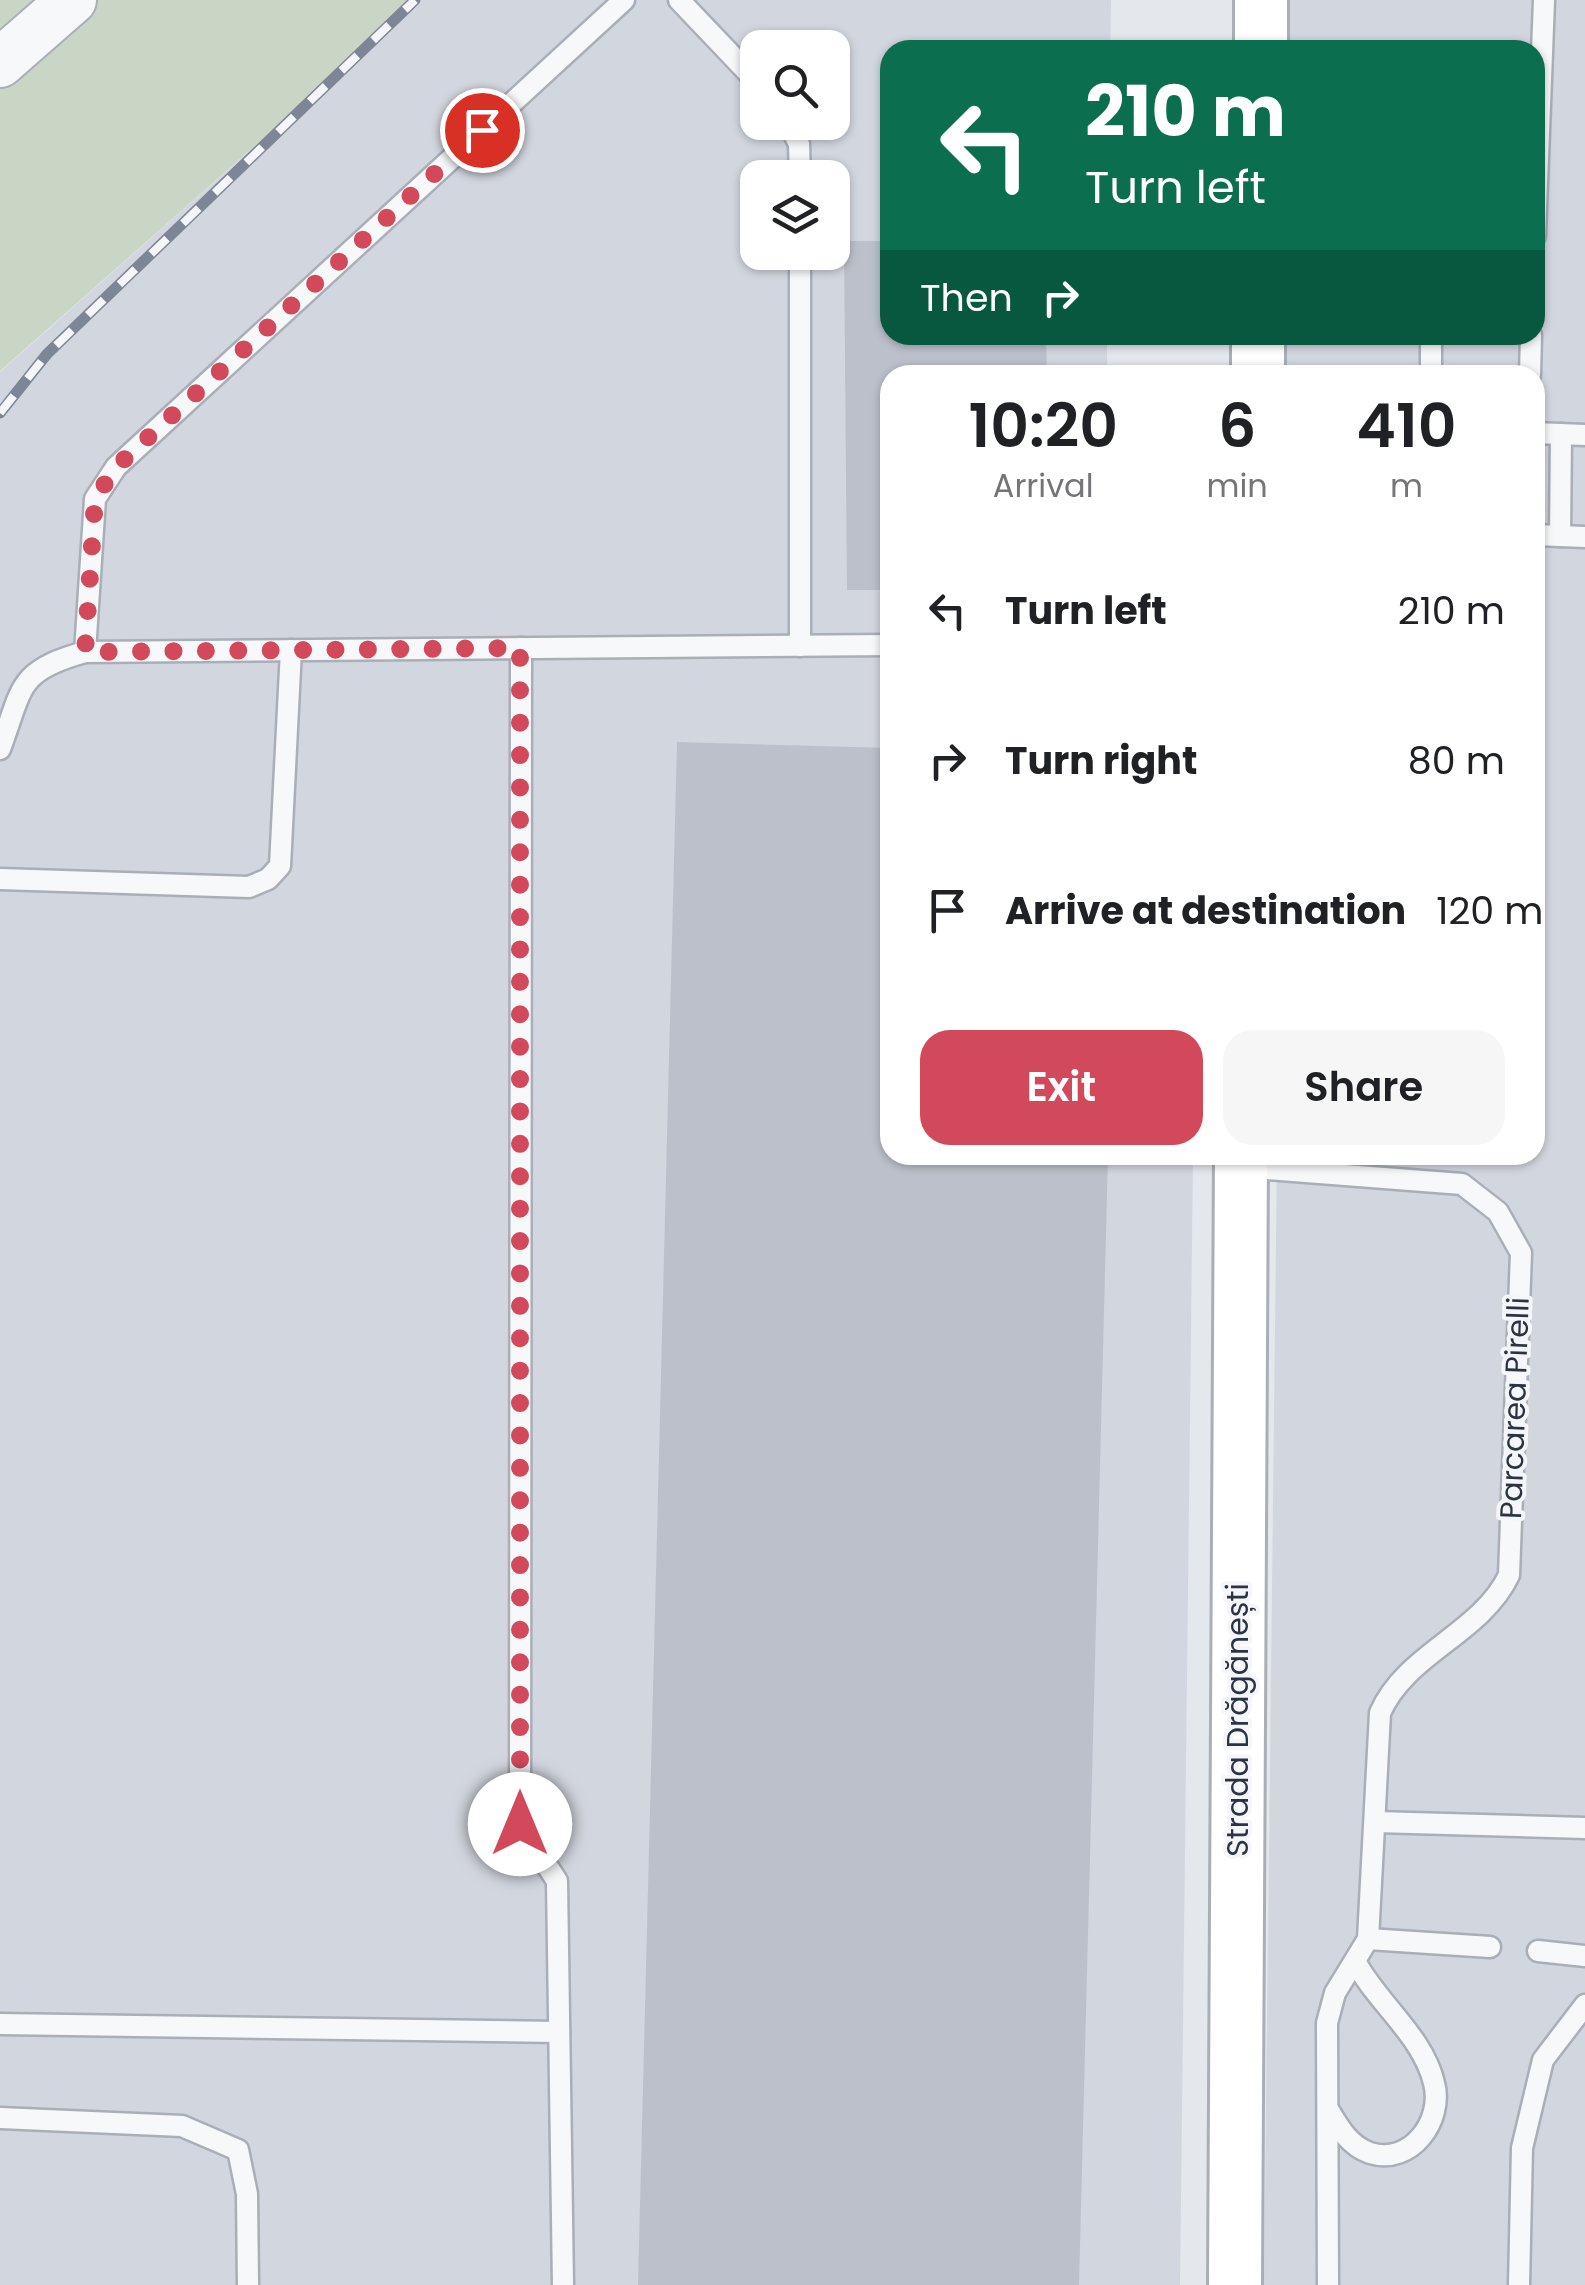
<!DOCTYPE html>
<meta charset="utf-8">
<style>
:root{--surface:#fff;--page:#f6f6f6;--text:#202124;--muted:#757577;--accent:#d1495b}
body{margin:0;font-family:Poppins,sans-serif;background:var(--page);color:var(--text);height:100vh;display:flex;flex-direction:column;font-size:38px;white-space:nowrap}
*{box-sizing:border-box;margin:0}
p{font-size:32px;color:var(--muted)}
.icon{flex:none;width:55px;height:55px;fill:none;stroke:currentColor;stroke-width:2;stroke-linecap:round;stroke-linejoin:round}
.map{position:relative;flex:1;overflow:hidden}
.panel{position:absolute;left:880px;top:365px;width:665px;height:800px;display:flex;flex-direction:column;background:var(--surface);border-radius:30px;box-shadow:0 2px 8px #0004}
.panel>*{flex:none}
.banner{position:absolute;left:880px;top:40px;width:665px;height:305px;border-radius:30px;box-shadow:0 2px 8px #0004;background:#0b6e4f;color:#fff;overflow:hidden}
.controls{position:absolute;left:740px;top:30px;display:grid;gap:20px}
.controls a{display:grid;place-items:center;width:110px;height:110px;border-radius:20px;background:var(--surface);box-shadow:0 2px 8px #0004;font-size:50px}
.pin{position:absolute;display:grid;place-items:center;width:85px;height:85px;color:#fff;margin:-42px;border:5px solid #fff;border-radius:50%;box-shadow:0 2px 10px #0007}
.me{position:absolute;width:110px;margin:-55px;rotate:0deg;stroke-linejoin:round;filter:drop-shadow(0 0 8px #0008)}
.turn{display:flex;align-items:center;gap:35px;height:210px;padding:0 40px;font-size:45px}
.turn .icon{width:130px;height:130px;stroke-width:2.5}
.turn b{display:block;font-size:70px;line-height:85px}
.then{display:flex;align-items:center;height:95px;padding:0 40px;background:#0003;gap:20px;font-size:38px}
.eta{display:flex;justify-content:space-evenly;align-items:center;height:170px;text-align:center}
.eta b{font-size:60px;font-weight:600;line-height:70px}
.primary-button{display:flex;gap:20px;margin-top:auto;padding:20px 40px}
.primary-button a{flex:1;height:115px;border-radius:30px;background:var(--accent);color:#fff;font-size:40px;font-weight:600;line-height:115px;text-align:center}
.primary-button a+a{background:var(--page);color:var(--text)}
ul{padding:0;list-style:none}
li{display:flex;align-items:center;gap:30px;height:150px;padding:0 40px}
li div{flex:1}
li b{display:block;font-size:38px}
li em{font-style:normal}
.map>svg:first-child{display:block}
.built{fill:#d2d6de;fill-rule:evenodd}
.green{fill:#c9d6c5}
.building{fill:#bbc0ca}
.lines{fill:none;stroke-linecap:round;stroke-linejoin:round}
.service-casing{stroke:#a9aeb7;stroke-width:25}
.tertiary-casing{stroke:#a9aeb7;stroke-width:52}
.secondary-casing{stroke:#a9aeb7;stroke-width:58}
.service{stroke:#f7f8fa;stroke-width:20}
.tertiary{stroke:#f7f8fa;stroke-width:48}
.secondary{stroke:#fff;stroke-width:52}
.rail-casing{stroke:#7d8696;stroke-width:11}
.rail{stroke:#f4f6f9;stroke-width:8;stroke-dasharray:22;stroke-linecap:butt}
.route{stroke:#d1495b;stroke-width:18;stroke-dasharray:0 32.4}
.labels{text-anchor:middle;stroke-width:8;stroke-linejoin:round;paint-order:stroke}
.street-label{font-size:30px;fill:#2b3445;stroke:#f4f6f9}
</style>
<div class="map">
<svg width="1585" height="2285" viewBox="0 0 1585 2285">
<rect width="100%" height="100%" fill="#e4e7ec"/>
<!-- built -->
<g class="built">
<path d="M420,0H1111L1110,50H890V335H1107V375H890V1155H1193L1180,2285H0V372ZM758,48H832V122H758ZM758,178H832V252H758Z"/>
<path d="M1290,0H1585V2285H1264L1277,1155H1535V375H1286V335H1535V50H1289Z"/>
</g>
<!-- green -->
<path class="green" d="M0,0H420L0,371Z"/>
<!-- building -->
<g class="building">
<path d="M844,241H890V335H1046L1047,375H890V590H847Z"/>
<path d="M677,742L890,748V1155H1108L1079,2285H638Z"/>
</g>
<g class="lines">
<defs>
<g id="service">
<path d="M679,0L758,83"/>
<path d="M788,122L799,144L800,178"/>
<path d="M1535,236L1544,0"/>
<path d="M800,252V646"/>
<path d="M1431,375V335"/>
<path d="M1530,375L1531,335"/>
<path d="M1535,433L1585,435"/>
<path d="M1535,535L1585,537"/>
<path d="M1560,536L1561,434"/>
<path d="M521,648L520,1824L557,1881L563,2285"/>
<path d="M85,652L95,499L116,467L624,0"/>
<path d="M0,749C23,688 16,671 85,652L890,645"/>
<path d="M0,879L249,887L268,879L280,866L291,650"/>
<path d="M1241,1167L1462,1184L1498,1212L1521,1253L1509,1575C1481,1634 1406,1653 1380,1713L1368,1939L1335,1993L1327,2023L1328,2285"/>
<path d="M1376,1822L1585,1828"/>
<path d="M1368,1939L1490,1947"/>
<path d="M1538,1951L1585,1956"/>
<path d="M0,2024L559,2032"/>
<path d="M1328,2109C1338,2126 1349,2146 1370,2153C1411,2166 1444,2120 1434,2083C1423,2036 1377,2003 1355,1961"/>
<path d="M0,2118L182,2126L238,2150L247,2194L248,2285"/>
<path d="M1519,2285L1522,2148L1543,2060L1585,2005"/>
</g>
<path id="tertiary" d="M0,63L72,0"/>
<g id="secondary">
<path d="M1261,50V0"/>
<path d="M1258,375V335"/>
<path d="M1235,2285L1241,1155"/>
</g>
</defs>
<!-- service casing -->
<use href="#service" class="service-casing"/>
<!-- tertiary casing -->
<use href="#tertiary" class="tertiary-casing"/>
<!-- secondary casing -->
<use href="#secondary" class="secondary-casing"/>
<!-- service -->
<use href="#service" class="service"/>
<!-- tertiary -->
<use href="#tertiary" class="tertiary"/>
<!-- secondary -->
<use href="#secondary" class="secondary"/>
<defs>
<path id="rail" d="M0,413L47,354L415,0"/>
</defs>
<!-- rail casing -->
<use href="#rail" class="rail-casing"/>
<!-- rail -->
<use href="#rail" class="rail"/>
</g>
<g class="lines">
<!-- route -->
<path class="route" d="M482,130L116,467L95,499L85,652L520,648V1824"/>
</g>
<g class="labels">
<!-- street labels -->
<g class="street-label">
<text transform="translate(1515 1408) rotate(-88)" y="10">Parcarea Pirelli</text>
<text transform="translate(1238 1720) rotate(-90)" y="10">Strada Drăgănești</text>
</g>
</g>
</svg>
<div class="controls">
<a><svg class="icon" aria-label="search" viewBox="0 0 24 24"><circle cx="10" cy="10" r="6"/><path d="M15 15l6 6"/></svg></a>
<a><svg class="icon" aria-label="layers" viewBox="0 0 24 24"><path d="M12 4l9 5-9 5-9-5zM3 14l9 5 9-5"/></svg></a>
</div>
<div class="pin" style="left:482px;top:130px;background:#d93025"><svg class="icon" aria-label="arrive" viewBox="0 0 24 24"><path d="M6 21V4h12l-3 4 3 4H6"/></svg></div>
<svg class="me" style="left:520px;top:1824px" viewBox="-20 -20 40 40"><circle r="19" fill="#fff"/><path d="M0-13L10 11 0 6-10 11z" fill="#d1495b"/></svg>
<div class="banner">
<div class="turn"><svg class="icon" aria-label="left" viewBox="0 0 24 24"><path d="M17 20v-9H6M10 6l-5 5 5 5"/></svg><div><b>210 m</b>Turn left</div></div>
<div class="then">Then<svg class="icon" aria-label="right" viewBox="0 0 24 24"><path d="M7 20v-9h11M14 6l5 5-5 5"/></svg></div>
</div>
<section class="panel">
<div class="eta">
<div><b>10:20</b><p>Arrival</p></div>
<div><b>6</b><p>min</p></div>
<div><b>410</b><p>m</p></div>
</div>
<ul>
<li><svg class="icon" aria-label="left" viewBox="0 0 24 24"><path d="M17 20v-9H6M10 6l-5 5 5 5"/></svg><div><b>Turn left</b></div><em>210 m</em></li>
<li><svg class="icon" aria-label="right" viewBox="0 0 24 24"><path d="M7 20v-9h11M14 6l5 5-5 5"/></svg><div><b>Turn right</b></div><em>80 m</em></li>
<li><svg class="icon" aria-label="arrive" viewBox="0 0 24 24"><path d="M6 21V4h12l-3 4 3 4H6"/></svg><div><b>Arrive at destination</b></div><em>120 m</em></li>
</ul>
<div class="primary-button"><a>Exit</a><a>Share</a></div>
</section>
</div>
